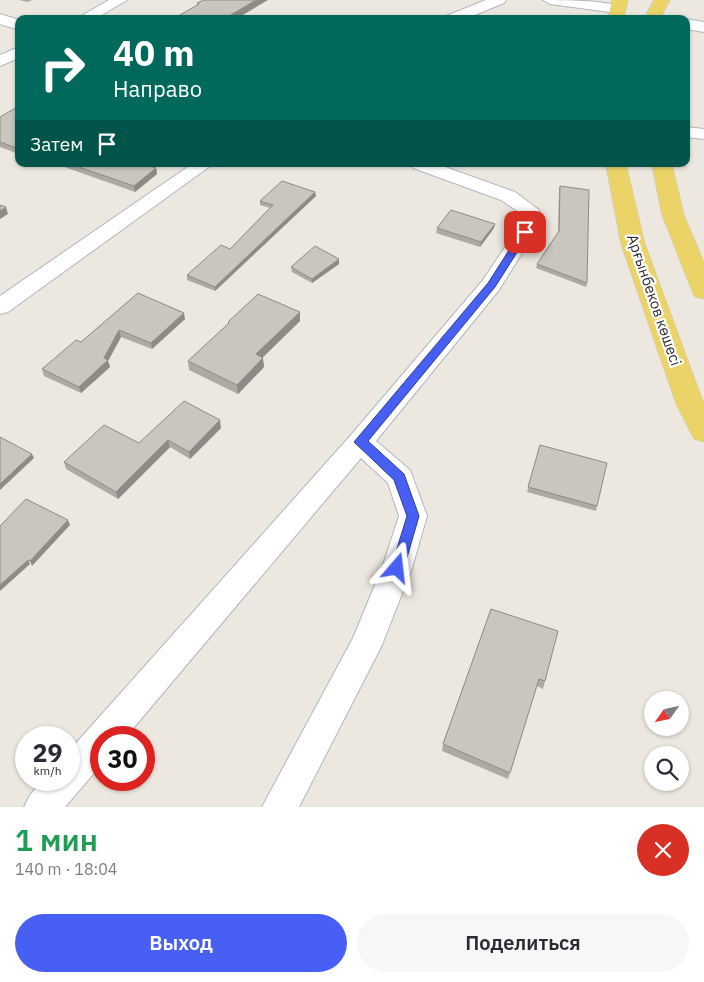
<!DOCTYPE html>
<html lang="ru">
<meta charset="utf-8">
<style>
:root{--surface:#fff;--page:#f7f7f7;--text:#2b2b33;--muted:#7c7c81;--accent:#475ff2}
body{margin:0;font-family:"IBM Plex Sans",sans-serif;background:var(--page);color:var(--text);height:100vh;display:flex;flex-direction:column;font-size:19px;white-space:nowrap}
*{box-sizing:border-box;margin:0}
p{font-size:16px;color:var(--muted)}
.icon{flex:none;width:28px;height:28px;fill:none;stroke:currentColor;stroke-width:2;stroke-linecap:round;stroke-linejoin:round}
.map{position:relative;height:807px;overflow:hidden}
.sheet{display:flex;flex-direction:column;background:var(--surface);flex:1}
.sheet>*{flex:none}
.banner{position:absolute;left:15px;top:15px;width:675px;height:152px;border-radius:10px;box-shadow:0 1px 4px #0004;background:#00695c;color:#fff;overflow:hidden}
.needle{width:32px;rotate:236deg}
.tools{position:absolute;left:644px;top:691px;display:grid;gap:10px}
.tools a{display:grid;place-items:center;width:45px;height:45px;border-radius:50%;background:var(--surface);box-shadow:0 1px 4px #0004;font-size:25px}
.speed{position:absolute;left:15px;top:726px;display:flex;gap:10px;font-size:25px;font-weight:700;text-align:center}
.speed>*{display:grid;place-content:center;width:65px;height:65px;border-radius:50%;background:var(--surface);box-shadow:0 1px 4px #0004;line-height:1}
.speed small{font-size:12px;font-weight:400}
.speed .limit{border:8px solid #d22;background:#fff;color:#111}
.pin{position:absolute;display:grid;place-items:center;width:42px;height:42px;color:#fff;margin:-21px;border-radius:10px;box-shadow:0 2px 8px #0006}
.me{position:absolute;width:55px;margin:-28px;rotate:17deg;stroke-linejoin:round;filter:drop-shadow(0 0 4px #0008)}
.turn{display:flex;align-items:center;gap:18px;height:105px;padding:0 15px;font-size:22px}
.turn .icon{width:65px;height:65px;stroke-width:2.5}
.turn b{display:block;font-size:35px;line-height:42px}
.then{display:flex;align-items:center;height:48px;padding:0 15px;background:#0003;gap:10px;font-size:19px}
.round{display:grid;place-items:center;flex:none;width:52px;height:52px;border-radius:26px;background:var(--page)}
.summary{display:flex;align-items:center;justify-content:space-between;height:85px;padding:0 15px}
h1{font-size:30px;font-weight:600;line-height:38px;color:#1e9e55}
.action{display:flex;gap:10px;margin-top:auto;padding:10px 15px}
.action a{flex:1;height:58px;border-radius:30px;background:var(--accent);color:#fff;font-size:20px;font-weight:600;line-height:58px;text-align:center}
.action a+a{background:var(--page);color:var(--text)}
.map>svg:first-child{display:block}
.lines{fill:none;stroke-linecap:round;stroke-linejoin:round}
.minor-casing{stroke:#b3b5bf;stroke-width:2}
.major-casing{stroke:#c8c8c8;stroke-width:1}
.minor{fill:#fff;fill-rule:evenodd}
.major{fill:#ebd367;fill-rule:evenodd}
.wall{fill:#adaaa3}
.shaded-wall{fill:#8d8b85}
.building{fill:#c9c6be;stroke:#8d8b85}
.route{fill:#475ff2;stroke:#2e3e9d}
.labels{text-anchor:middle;stroke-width:4.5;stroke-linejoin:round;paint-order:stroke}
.street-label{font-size:15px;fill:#2c2c2c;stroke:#fff}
</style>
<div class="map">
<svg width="704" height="807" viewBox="0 0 704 807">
<rect width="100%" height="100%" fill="#ede8df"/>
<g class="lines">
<defs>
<g id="minor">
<path d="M109,0H127L95,19H76Z"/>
<path d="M486,0H506L504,3L465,19H444L446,16Z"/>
<path d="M543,0C558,0 616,0 624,9L617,13L550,4Z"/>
<path d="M0,14L19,20V30L0,24Z"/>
<path d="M686,19L704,22V32L686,29Z"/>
<path d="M19,47V58L0,66V55Z"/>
<path d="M686,127L704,129V139L686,137Z"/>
<path d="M192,164H213L8,312L0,314V296Z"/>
<path d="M411,164H437L515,192L539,210L535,232L499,290L376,441L410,470L427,516L412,568L382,645L299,807H262L353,638L382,568L399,516L388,483L361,458L125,738H101V765L65,807H24L30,795L43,780H69V751L351,435L483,280L515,232L519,212L501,200L413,168Z"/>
</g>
<g id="major">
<path d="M612,0H628L624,19H608Z"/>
<path d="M654,0H670L660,19H644Z"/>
<path d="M606,164H626L645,244L704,404V442L694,439L676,404L621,244Z"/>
<path d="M652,164H672L684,215L704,262V299L695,297L692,291L662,215Z"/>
</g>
</defs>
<!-- minor casing -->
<use href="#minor" class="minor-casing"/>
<!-- major casing -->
<use href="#major" class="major-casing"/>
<!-- minor -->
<use href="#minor" class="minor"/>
<!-- major -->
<use href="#major" class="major"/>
</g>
<!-- wall -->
<g class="wall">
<path d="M19,0H32L28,2Z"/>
<path d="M19,106V154L0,147V117Z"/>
<path d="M43,164H144L156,168L157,174L135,192L56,164L51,167Z"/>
<path d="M560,186L587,283L586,287L536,268L537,264L558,232L559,190Z"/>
<path d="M315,192L316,196L215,291L187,280V275L230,249L270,208L260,205V201Z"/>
<path d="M437,228H494L480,247L436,233Z"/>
<path d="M339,264L312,283L292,272L291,267Z"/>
<path d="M138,293L185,319L152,349L121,337L108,361L110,367L81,393L44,376L42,369L81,342Z"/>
<path d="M300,312V321L262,358L264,367L238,394L189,370L188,361L228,324V322Z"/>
<path d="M221,428L190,459L170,447L118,499L66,469L64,462L139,443Z"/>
<path d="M540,445L597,506L596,511L527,492Z"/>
<path d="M491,609L545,681L543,689L537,686L508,779L442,751L443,744Z"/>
</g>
<!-- shaded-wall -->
<g class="shaded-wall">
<path d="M256,0H268L236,19H224Z"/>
<path d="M50,164H56L51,167Z"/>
<path d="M156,168L157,174L135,192L134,186Z"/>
<path d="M315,192L316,196L215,291V287Z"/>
<path d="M6,207L8,214L0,219V211Z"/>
<path d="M495,224L494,228L480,247L481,242Z"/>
<path d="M339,259V264L312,283V279Z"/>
<path d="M300,312V321L257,363L256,354Z"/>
<path d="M184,313L185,319L152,349L151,343Z"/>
<path d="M119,330L121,337L108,361L110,367L81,393L79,387L104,358Z"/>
<path d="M263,358L264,367L238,394L237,385Z"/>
<path d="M220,420L221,428L190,459L189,452Z"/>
<path d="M168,440L170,447L118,499L116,492Z"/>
<path d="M32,454L34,458L0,490V484Z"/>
<path d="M68,520L70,525L32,566L30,561Z"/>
<path d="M28,560L30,564L0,591V585Z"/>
</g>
<!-- building -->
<g class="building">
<path d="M204,0H256L224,19H173L199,4L197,3Z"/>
<path d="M19,106V149L0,142V117Z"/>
<path d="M70,164H144L156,168L134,186Z"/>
<path d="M282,181L315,192L215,287L187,275L221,245L230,249L273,205L260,201Z"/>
<path d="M560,186L589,190L587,283L537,264L559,231Z"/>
<path d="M0,205L6,207L0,211Z"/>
<path d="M451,210L495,224L481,242L437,228Z"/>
<path d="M315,246L339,259L312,279L291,267Z"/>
<path d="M138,293L184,313L151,343L119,330L104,358L108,360L79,387L42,369L76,340L81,342Z"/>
<path d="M258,294L300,312L256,354L263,358L237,385L188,361L229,323L228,322Z"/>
<path d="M184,401L220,420L189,452L168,440L116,492L64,462L104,425L139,443Z"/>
<path d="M0,437L32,454L0,484Z"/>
<path d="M540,445L607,463L597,506L528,487Z"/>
<path d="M26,499L68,520L30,561L28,560L0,585V526Z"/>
<path d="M491,609L558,631L545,681L539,679L510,773L443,744Z"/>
</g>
<!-- route -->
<path class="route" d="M525,229L530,232L495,287L368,441L404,474L419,516L404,568L402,572H393L391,568L407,516L394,480L354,442L488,283L522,230Z"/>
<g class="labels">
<!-- street labels -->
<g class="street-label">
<text transform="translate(654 300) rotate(71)" y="5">Арғынбеков көшесі</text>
</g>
</g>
</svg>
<div class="tools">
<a><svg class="needle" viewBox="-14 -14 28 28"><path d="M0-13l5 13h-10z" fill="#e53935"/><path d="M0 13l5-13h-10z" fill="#7c7c81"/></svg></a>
<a><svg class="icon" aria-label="search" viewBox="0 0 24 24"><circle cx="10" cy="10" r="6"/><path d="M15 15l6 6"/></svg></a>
</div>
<div class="speed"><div>29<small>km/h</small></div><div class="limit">30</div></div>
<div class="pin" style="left:525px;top:232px;background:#d93025"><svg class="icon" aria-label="arrive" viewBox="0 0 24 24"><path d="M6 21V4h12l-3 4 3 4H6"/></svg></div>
<svg class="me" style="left:397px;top:568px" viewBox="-20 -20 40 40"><path d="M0-17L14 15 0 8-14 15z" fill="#475ff2" stroke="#fff" stroke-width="4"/></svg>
<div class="banner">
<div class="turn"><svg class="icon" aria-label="right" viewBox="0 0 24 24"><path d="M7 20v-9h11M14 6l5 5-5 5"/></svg><div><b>40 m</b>Направо</div></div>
<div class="then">Затем<svg class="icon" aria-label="arrive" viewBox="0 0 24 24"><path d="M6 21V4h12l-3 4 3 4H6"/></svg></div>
</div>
</div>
<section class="sheet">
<div class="summary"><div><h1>1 мин</h1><p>140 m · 18:04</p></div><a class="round" style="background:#d93025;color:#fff"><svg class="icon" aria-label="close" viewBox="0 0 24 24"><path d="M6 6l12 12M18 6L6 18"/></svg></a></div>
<div class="action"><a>Выход</a><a>Поделиться</a></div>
</section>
